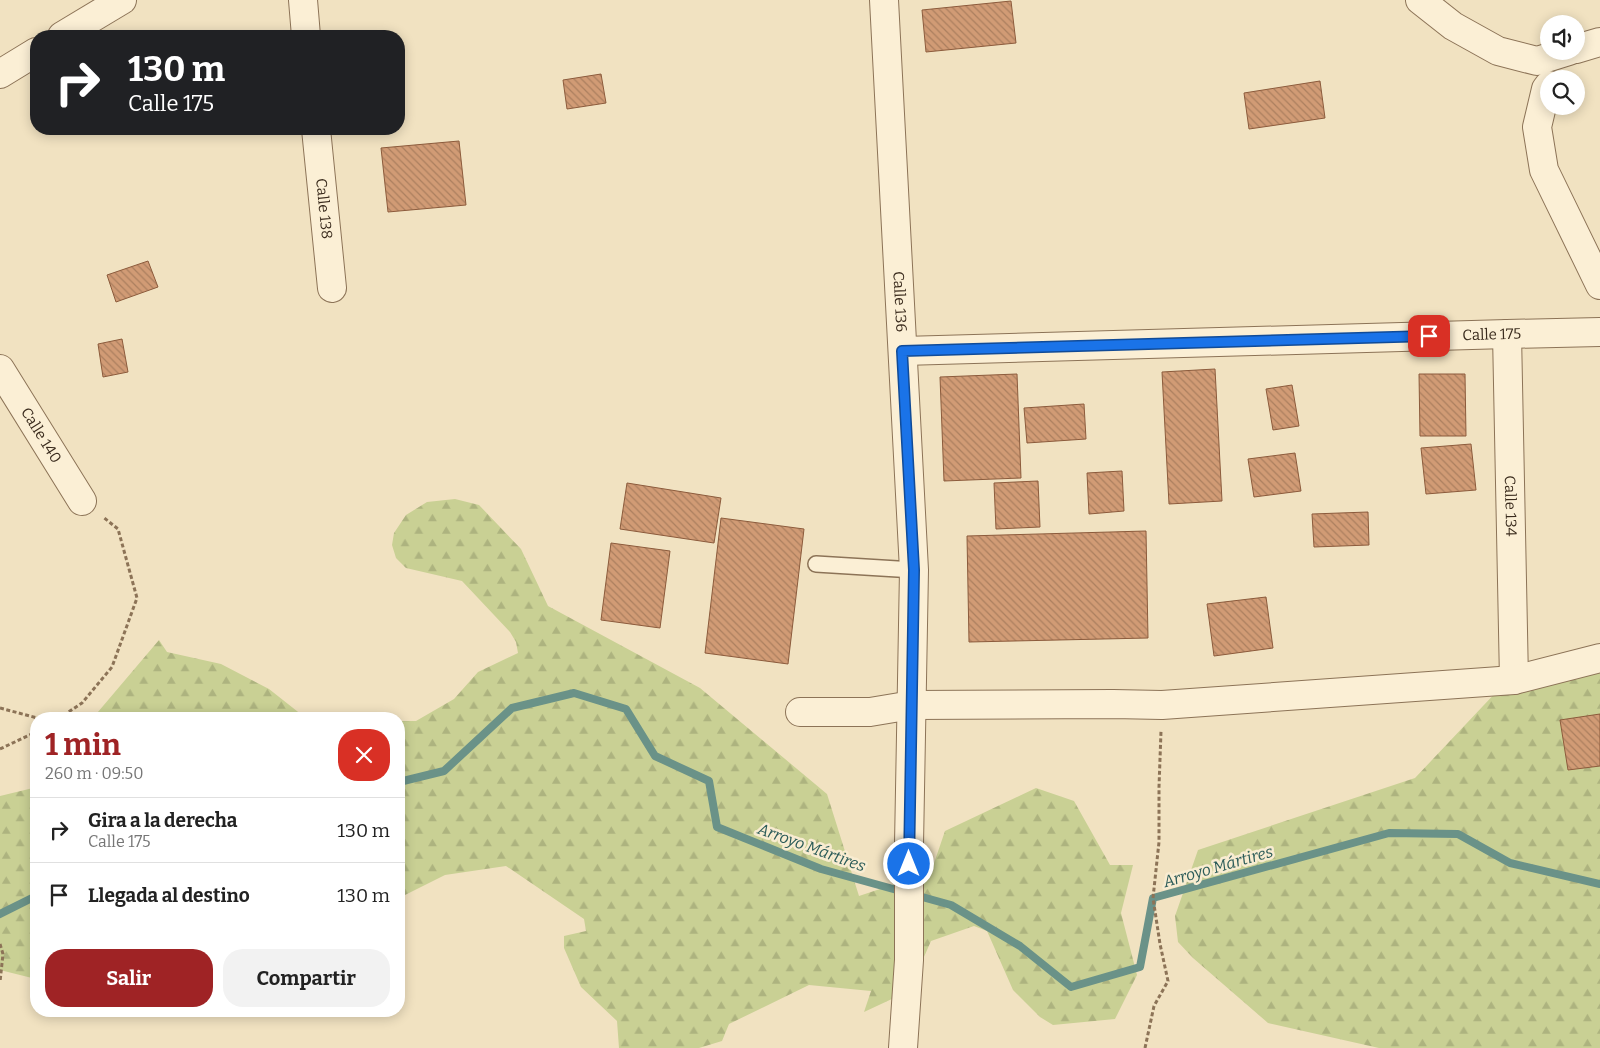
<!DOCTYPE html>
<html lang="es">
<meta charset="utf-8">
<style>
:root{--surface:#fff;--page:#f2f2f2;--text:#222;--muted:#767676;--line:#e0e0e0;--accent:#9f2325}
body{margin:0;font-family:Bitter,serif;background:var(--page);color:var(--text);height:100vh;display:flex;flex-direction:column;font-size:19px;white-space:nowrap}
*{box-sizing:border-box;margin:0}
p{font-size:16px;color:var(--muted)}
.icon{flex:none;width:28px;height:28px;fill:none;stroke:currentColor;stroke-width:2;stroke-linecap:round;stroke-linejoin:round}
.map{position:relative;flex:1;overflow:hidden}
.side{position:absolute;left:30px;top:712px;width:375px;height:305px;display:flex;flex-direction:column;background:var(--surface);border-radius:20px;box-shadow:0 2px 12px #0003}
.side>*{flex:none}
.banner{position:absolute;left:30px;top:30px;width:375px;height:105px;border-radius:20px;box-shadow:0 2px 12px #0003;background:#202124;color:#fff;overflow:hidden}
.buttons{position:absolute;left:1540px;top:15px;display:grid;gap:10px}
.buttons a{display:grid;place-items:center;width:45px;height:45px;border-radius:50%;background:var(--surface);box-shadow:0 2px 12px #0003;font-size:25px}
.pin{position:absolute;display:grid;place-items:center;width:42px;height:42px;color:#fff;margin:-21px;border-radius:10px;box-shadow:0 2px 8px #0006}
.me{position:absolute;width:55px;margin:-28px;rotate:0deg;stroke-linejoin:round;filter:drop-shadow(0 0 4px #0008)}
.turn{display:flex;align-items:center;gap:18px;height:105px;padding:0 15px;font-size:22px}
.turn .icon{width:65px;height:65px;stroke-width:2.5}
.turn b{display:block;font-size:35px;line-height:42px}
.round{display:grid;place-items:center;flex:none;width:52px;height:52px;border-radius:20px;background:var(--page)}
.head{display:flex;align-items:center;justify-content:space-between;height:85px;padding:0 15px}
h1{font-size:30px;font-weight:700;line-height:38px;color:var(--accent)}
.primary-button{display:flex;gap:10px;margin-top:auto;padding:10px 15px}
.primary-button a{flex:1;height:58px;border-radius:20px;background:var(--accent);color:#fff;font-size:20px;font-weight:700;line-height:58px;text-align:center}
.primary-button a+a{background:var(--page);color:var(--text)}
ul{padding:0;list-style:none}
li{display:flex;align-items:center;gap:15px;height:65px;padding:0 15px;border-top:1px solid var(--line)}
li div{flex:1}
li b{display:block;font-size:19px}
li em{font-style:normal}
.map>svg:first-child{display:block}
.forest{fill:url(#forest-firs)}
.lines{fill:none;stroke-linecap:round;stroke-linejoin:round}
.stream{stroke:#6a9288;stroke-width:8}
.building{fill:url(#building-back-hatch);stroke:#8c5b3c}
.service-casing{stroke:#8c7357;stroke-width:18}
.minor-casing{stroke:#8c7357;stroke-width:30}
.path{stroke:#8c7357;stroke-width:3;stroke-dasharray:4 2.5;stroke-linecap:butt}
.service{stroke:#fbefd5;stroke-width:15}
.minor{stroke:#fbefd5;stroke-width:28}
.route-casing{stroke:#114b97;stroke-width:12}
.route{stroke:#1a73e8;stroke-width:9}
.labels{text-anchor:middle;stroke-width:5;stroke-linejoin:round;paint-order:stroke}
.street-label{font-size:15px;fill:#3a2b1d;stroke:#f8ecd1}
.water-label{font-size:16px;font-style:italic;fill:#2b5b58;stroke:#f8ecd1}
</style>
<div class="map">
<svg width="1600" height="1048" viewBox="0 0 1600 1048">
<defs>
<pattern id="forest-firs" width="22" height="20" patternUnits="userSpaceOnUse" patternTransform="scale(1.25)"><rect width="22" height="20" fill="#c9d094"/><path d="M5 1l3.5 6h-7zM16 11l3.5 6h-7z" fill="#adb37f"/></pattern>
<pattern id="building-back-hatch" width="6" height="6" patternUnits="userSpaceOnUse" patternTransform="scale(1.25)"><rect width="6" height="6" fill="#d19b75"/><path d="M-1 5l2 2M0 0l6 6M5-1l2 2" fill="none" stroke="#ab7f5f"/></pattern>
</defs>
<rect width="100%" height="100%" fill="#f1e2c1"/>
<!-- forest -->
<g class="forest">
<path d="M455,499L479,505L521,549L548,606L700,688L827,794L859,896L931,872L945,831L1036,788L1074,801L1110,865H1133L1121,913L1137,975L1115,1019L1053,1025L1040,1017L1013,990L987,931L974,926L931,941L909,991L864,1012L871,991L809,985L729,1024L722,1041L699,1048H619L617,1021L581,987L564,948V936L586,931L584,919L506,866L445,875L399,898V721H416L454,699L478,672L518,653L516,642L510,632L462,581L406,568L396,558L392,545L394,533L406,515L427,502Z"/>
<path d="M159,640L167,652L221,664L269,689L307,719H92Z"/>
<path d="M1600,668V1048H1379L1268,1023L1193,958L1178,942L1175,916L1198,850L1415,778L1517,670Z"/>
<path d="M36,784V979L0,970V796L33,788Z"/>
</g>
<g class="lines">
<!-- stream -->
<g class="stream">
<path d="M399,782L444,771L512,708L574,693L626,709L655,756L709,781L717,827L821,869L951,905L1020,946L1071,987L1140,967L1153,898L1389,833L1458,834L1510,863L1600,884"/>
<path d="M0,914L36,896"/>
</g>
</g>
<!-- building -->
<g class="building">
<path d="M1011,1L1016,43L926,52L922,10Z"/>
<path d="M601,74L606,103L567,109L563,80Z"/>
<path d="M1320,81L1325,118L1249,129L1244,93Z"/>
<path d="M459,141L466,205L388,212L381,148Z"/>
<path d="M148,261L158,287L116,302L107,275Z"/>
<path d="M122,339L128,372L103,377L98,344Z"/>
<path d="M1215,369L1222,501L1169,504L1162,372Z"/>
<path d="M1017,374L1021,478L944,481L940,377Z"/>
<path d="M1419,374H1465L1466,436H1420Z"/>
<path d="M1292,385L1299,426L1273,430L1266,389Z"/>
<path d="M1084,404L1086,439L1027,443L1024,408Z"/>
<path d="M1471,444L1476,490L1426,494L1421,448Z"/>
<path d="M1295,453L1301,491L1254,497L1248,459Z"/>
<path d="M1122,471L1124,511L1089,514L1087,473Z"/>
<path d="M1038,481L1040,527L996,529L994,483Z"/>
<path d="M627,483L721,498L714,543L620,529Z"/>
<path d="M1368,512L1369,545L1314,547L1312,514Z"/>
<path d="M721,518L804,529L788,664L705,653Z"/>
<path d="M1146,531L1148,638L969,642L967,536Z"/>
<path d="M611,543L670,551L660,628L601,620Z"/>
<path d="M1266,597L1273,648L1214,656L1207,604Z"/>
<path d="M1600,714V766L1568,770L1560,720Z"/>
</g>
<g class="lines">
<defs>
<path id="service" d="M816,564L914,570"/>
<g id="minor">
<path d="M303,0L306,36"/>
<path id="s1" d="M884,0L914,570L909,845V960L903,1048"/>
<path d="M1420,0L1453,26L1498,51L1537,61L1569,51"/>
<path d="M62,36L122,0"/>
<path d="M1576,49L1600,42"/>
<path d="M0,74L36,52"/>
<path d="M1549,85L1546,89L1537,127L1544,170L1600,285"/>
<path id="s2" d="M316,129L332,288"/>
<path id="s3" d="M1507,334L1514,680"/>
<path id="s4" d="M903,351L1507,334L1600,332"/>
<path id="s5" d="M0,369L82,501"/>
<path d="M800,712H870L912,705L1113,704L1162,705L1514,680L1600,658"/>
</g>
</defs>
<!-- service casing -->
<use href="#service" class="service-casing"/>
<!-- minor casing -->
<use href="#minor" class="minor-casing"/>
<!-- path -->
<g class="path">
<path d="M0,708L41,719"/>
<path d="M58,719L82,703L112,667L137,598L118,529L103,517"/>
<path d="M0,749L36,732"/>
<path d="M0,944L3,954L0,982"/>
<path d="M1145,1048L1154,1006L1168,981L1160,944L1153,898L1159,842V787L1161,731"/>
</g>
<!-- service -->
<use href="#service" class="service"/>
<!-- minor -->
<use href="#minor" class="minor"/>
</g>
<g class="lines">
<defs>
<path id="route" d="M909,864L914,570L902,351L1429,336"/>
</defs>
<!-- route casing -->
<use href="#route" class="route-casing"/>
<!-- route -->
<use href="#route" class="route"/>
</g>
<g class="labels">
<!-- street labels -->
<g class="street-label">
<text dy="5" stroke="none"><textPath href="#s2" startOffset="80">Calle 138</textPath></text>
<text dy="5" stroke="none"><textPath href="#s1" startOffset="302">Calle 136</textPath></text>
<text dy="5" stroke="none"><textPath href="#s4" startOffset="589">Calle 175</textPath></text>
<text dy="5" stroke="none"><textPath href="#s5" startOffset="78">Calle 140</textPath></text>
<text dy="5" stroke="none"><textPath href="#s3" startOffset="172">Calle 134</textPath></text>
</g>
<!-- water labels -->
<g class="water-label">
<text transform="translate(812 847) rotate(20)" y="6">Arroyo Mártires</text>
<text transform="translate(1218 866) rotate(-16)" y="6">Arroyo Mártires</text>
</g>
</g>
</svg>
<div class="buttons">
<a><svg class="icon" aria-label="sound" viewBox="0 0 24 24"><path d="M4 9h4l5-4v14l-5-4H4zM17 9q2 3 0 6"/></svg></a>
<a><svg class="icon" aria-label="search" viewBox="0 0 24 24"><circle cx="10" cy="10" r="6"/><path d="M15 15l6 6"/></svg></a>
</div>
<div class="pin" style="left:1429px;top:336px;background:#d93025"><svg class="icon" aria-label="arrive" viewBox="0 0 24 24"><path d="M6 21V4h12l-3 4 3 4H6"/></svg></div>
<svg class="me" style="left:909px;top:864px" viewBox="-20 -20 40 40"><circle r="17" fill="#1a73e8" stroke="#fff" stroke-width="3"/><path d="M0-11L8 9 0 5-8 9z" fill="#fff"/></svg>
<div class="banner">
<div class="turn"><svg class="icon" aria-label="right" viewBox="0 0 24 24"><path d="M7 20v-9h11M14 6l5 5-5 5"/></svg><div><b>130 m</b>Calle 175</div></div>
</div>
<section class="side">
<div class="head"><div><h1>1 min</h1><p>260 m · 09:50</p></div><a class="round" style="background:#d93025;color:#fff"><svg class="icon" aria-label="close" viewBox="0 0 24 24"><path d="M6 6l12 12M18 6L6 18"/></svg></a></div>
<ul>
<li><svg class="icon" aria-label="right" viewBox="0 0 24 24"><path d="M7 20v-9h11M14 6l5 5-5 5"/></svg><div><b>Gira a la derecha</b><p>Calle 175</p></div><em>130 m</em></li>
<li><svg class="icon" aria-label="arrive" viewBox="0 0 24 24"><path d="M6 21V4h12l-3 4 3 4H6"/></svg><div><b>Llegada al destino</b></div><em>130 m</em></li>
</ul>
<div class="primary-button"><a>Salir</a><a>Compartir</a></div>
</section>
</div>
